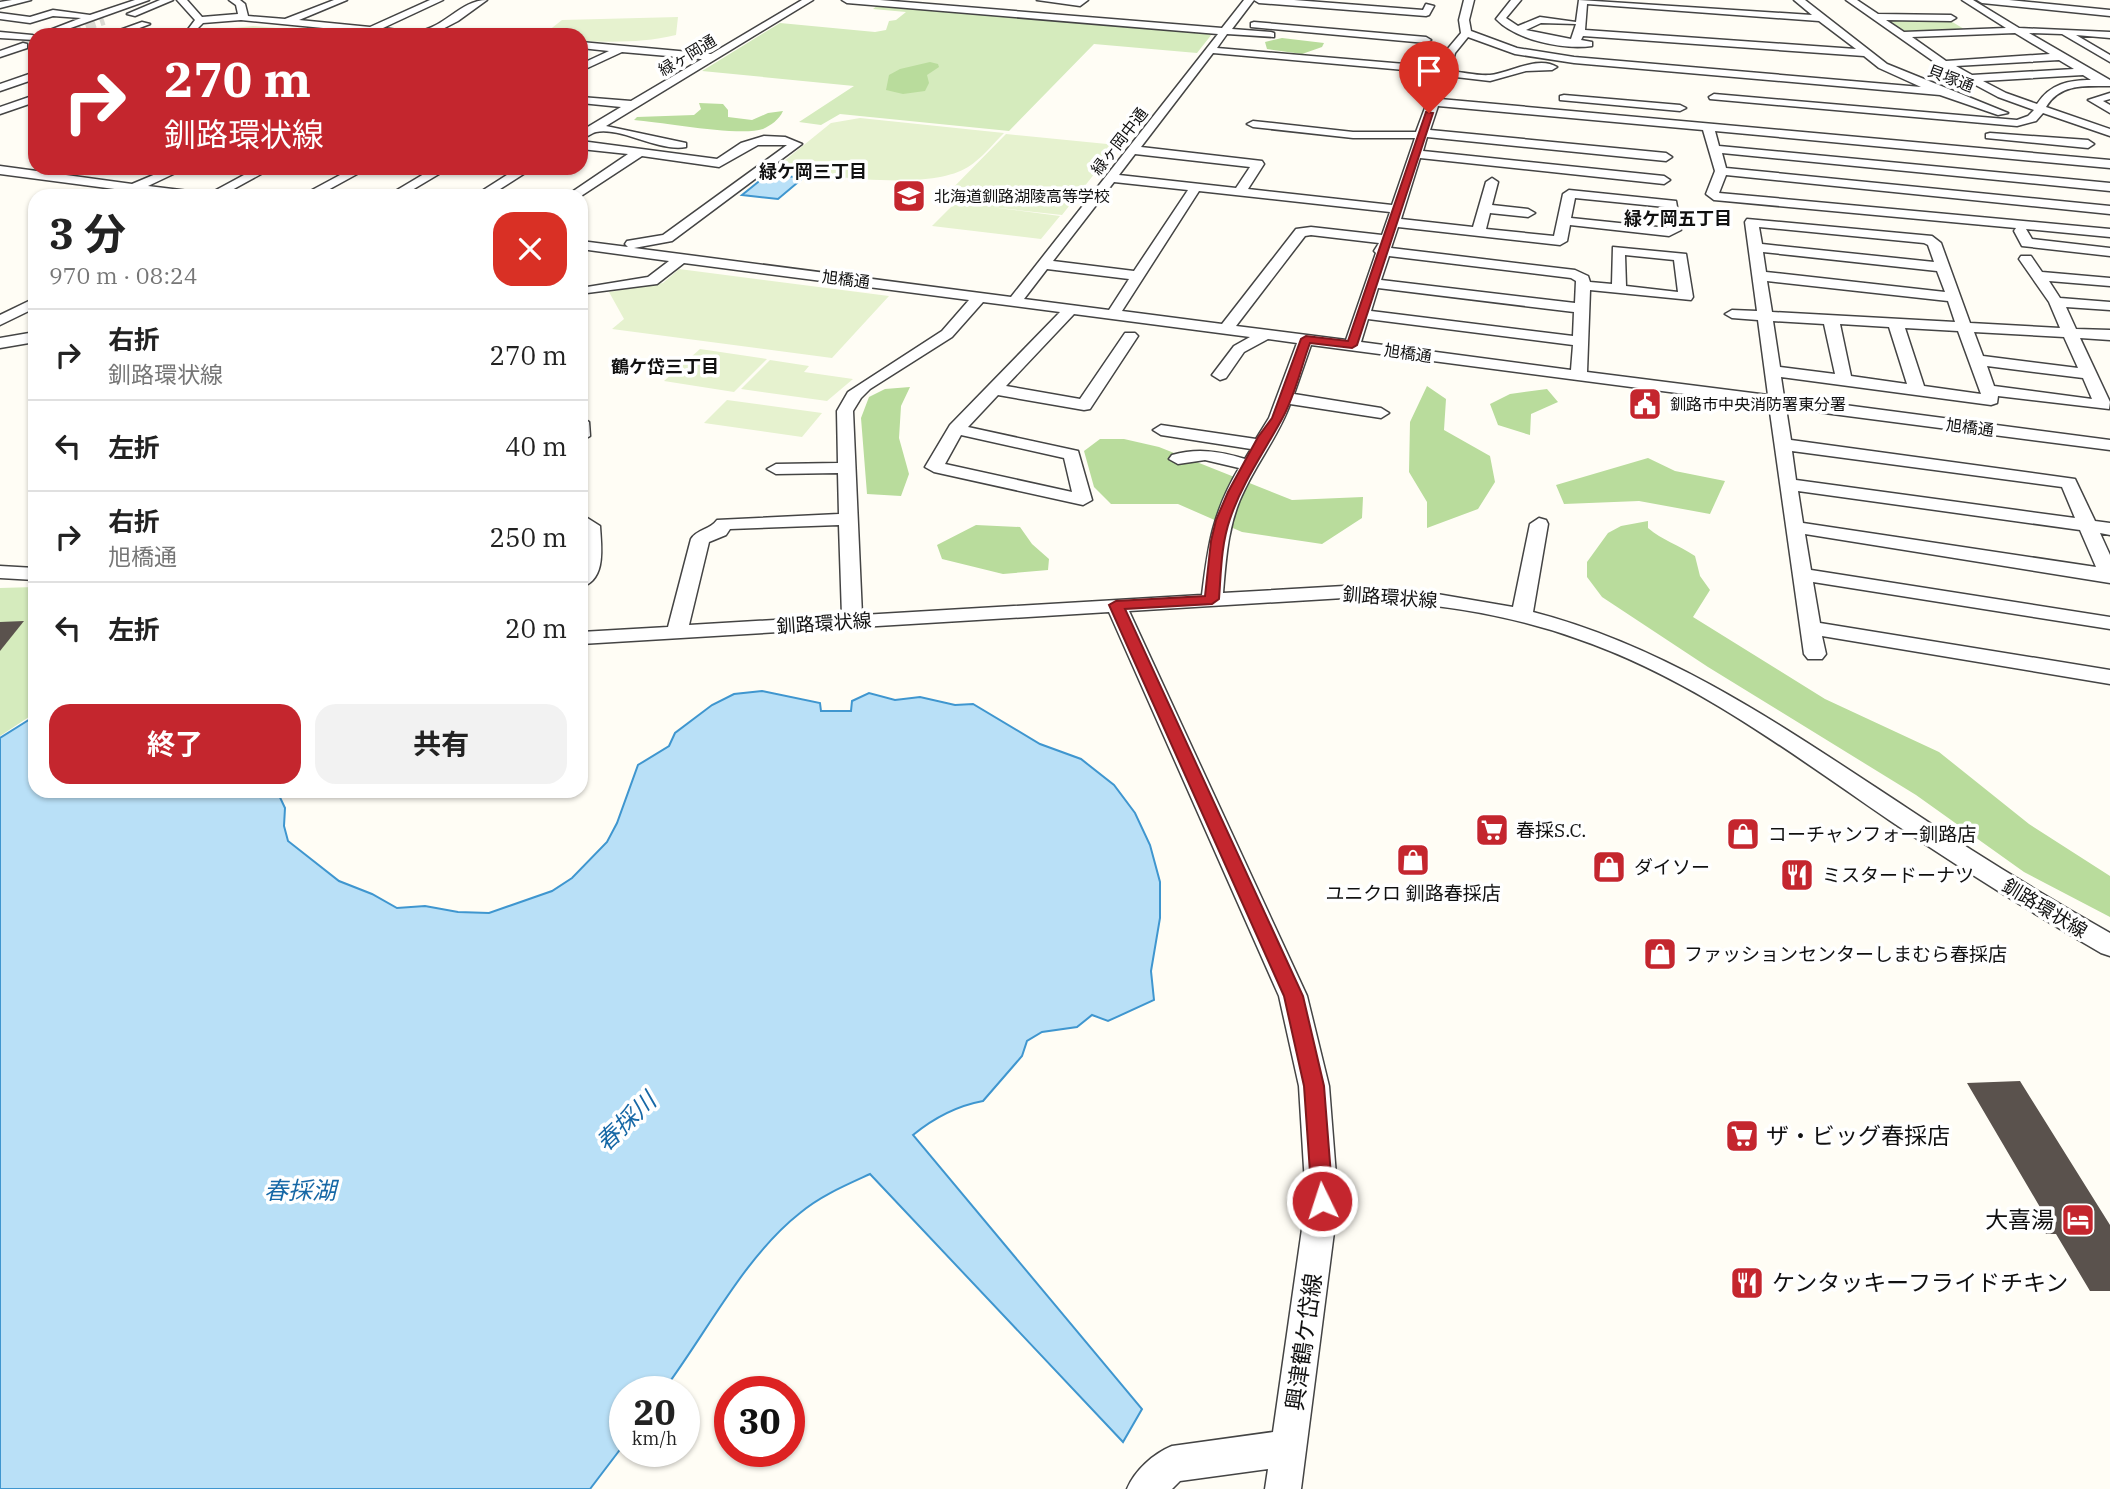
<!DOCTYPE html>
<html lang="ja">
<meta charset="utf-8">
<style>
:root{--surface:#fff;--page:#f2f2f2;--text:#222;--muted:#767676;--line:#e0e0e0;--accent:#c4262e}
body{margin:0;font-family:"IBM Plex Serif","Noto Sans JP",serif;background:var(--page);color:var(--text);height:100vh;display:flex;flex-direction:column;font-size:26px;white-space:nowrap}
*{box-sizing:border-box;margin:0}
p{font-size:23px;color:var(--muted)}
.icon{flex:none;width:38px;height:38px;fill:none;stroke:currentColor;stroke-width:2;stroke-linecap:round;stroke-linejoin:round}
.map{position:relative;flex:1;overflow:hidden}
.drawer{position:absolute;left:28px;top:189px;width:560px;height:609px;display:flex;flex-direction:column;background:var(--surface);border-radius:21px;box-shadow:0 2px 5px #0004}
.drawer>*{flex:none}
.hud{position:absolute;left:28px;top:28px;width:560px;height:147px;border-radius:21px;box-shadow:0 2px 5px #0004;background:#c4262e;color:#fff;overflow:hidden}
.speed{position:absolute;left:609px;top:1376px;display:flex;gap:14px;font-size:35px;font-weight:700;text-align:center}
.speed>*{display:grid;place-content:center;width:91px;height:91px;border-radius:50%;background:var(--surface);box-shadow:0 2px 5px #0004;line-height:1}
.speed small{font-size:18px;font-weight:400}
.speed .limit{border:10px solid #d22;background:#fff;color:#111}
.pin{position:absolute;display:grid;place-items:center;width:60px;height:60px;color:#fff;margin:-72px -30px;border-radius:50% 50% 50% 0;rotate:-45deg;box-shadow:0 0 7px #0007}
.pin .icon{rotate:45deg}
.me{position:absolute;width:77px;margin:-38px;rotate:356deg;stroke-linejoin:round;filter:drop-shadow(0 0 5px #0008)}
.turn{display:flex;align-items:center;gap:24px;height:147px;padding:0 21px;font-size:32px}
.turn .icon{width:91px;height:91px;stroke-width:2.5}
.turn b{display:block;font-size:49px;line-height:60px}
.round{display:grid;place-items:center;flex:none;width:74px;height:74px;border-radius:21px;background:var(--page)}
.head{display:flex;align-items:center;justify-content:space-between;height:119px;padding:0 21px}
h1{font-size:42px;font-weight:700;line-height:52px}
.primary-button{display:flex;gap:14px;margin-top:auto;padding:14px 21px}
.primary-button a{flex:1;height:80px;border-radius:21px;background:var(--accent);color:#fff;font-size:28px;font-weight:700;line-height:80px;text-align:center}
.primary-button a+a{background:var(--page);color:var(--text)}
ul{padding:0;list-style:none}
li{display:flex;align-items:center;gap:21px;height:91px;padding:0 21px;border-top:2px solid var(--line)}
li div{flex:1}
li b{display:block;font-size:26px}
li em{font-style:normal}
.map>svg:first-child{display:block}
.green{fill:#d5ebbd}
.forest{fill:#b9dc9c}
.pitch{fill:#e6f2cf}
.water{fill:#b9e0f7;stroke:#3f96cf;stroke-width:2}
.building{fill:#5a524d}
.lines{fill:none;stroke-linecap:round;stroke-linejoin:round}
.minor-tunnel{stroke:#dbdad3;stroke-width:10;stroke-dasharray:10 5;stroke-linecap:butt}
.minor-casing{stroke:#444;stroke-width:3}
.minor{fill:#fff;fill-rule:evenodd}
.route{fill:#c4262e;stroke:#7f191e;stroke-width:2}
.labels{text-anchor:middle;stroke-width:7;stroke-linejoin:round;paint-order:stroke}
.far-street-label{font-size:16px;fill:#111;stroke:#fff}
.far-poi-label{font-size:16px;fill:#111;stroke:#fff;text-anchor:start}
.far-neighbourhood-label{font-size:18px;font-weight:bold;fill:#111;stroke:#fff}
.street-label{font-size:19px;fill:#111;stroke:#fff}
.poi-label{font-size:19px;fill:#111;stroke:#fff;text-anchor:start}
.near-poi-label{font-size:23px;fill:#111;stroke:#fff;text-anchor:start}
.near-street-label{font-size:23px;fill:#111;stroke:#fff}
.near-water-label{font-size:24px;font-style:italic;fill:#1768a6;stroke:#fff}
</style>
<div class="map">
<svg width="2110" height="1489" viewBox="0 0 2110 1489">
<rect width="100%" height="100%" fill="#fffdf5"/>
<!-- green -->
<g class="green">
<path d="M878,5L1209,32L1212,34L1197,53L1094,44L1009,131L840,114L821,125L799,122L854,86L702,71L780,23L875,32L886,30L889,21L896,20L906,12L873,9Z"/>
<path d="M1884,20H1949L1964,29L1905,33Z"/>
<path d="M35,587V713L0,736V588Z"/>
</g>
<!-- forest -->
<g class="forest">
<path d="M1282,38L1324,43L1322,47L1302,54L1267,49L1265,42Z"/>
<path d="M930,62L938,64L939,67L927,75L929,83L925,91L903,94L886,90L889,75L900,69Z"/>
<path d="M699,103L723,104L728,110V117L752,120L768,113L783,111C779,120 771,125 763,129C740,137 662,122 634,120L637,117L694,115L701,109Z"/>
<path d="M1427,386L1446,399L1444,430L1490,456L1495,482L1478,509L1427,528V502L1409,472L1410,422Z"/>
<path d="M910,387L901,406L899,438L909,474L901,496L867,494L861,418L869,397L885,389Z"/>
<path d="M1547,389L1558,402L1531,414L1530,435L1498,425L1490,404L1510,394Z"/>
<path d="M1100,439H1124L1159,447L1292,500L1363,497L1362,518L1322,544L1242,532L1178,504H1111L1094,487L1084,451Z"/>
<path d="M1648,458L1675,471L1725,481L1710,514L1639,501L1564,504L1556,485Z"/>
<path d="M1648,521V528C1662,540 1679,545 1695,556L1700,576L1710,590L1693,617L1825,699L1939,752L2029,824L2110,876V917L2024,872L1916,795L1708,667L1602,597L1587,577V562L1608,533L1621,526Z"/>
<path d="M976,525L1020,527L1032,544L1049,559L1048,570L1003,574L942,559L937,545Z"/>
</g>
<!-- pitch -->
<g class="pitch">
<path d="M678,17L676,35C643,43 613,42 581,41V35H543L562,20Z"/>
<path d="M253,26L353,35H215L234,28Z"/>
<path d="M860,118L1004,133C993,144 981,159 968,167C926,193 822,174 773,170L831,123Z"/>
<path d="M1006,134L1117,145L1062,215L990,207L1060,216L1041,239L932,226L954,204L940,201Z"/>
<path d="M679,269L889,296L832,358L612,329L624,319L609,292L663,283Z"/>
<path d="M700,349L767,359L734,392L664,381Z"/>
<path d="M770,360L809,366L804,372L853,379L827,401L741,389Z"/>
<path d="M727,400L822,413L802,437L704,423Z"/>
</g>
<!-- water -->
<g class="water">
<path d="M768,174L803,178L778,199L742,195Z"/>
<path d="M762,691L820,703L821,711H851L852,701L869,693L895,700L920,697L955,705L973,704L1040,744L1081,759L1114,785L1135,813L1150,845L1160,882V918L1151,971L1154,1000L1108,1021L1092,1015L1077,1027L1042,1032L1027,1041L1022,1056L983,1101C956,1106 935,1117 913,1135L1142,1409L1123,1442L870,1174C846,1185 820,1196 800,1213C744,1257 706,1334 663,1391H625V1443L590,1489H0V738L35,716V791H277L285,808L284,826L288,841L339,881L372,894L397,908L425,906L458,912L489,913L552,891L572,878L607,842L617,823L638,765L669,746L675,733L712,705L734,694Z"/>
</g>
<!-- building -->
<g class="building">
<path d="M24,621L0,651V622Z"/>
<path d="M2020,1081L2110,1225V1291H2090L2056,1234H2046L2035,1214H2044L1967,1083Z"/>
</g>
<g class="lines">
<!-- minor-tunnel -->
<g class="minor-tunnel">
<path d="M57,35L104,20"/>
<path d="M23,46L35,42"/>
</g>
<defs>
<g id="minor">
<path d="M12,0H31L0,8V2Z"/>
<path d="M135,0H149L51,35H37L81,18L53,16L30,23L0,19V13L30,17L53,10L90,15Z"/>
<path d="M160,0H173L135,16L127,14Z"/>
<path d="M177,0H187L202,17L238,14L236,5L229,0H240L245,4L248,16L285,19L334,0H347L299,20L370,27L430,0H443L383,28C394,29 406,32 417,31C444,29 460,0 487,0L458,21L431,35H395L241,20L203,23L191,35L186,32L195,20Z"/>
<path d="M802,0H813L606,126L686,143V147C658,152 622,127 596,132C591,133 586,138 581,139V131L621,107L581,103V97L631,101L702,59L622,52L581,71V64L609,51L581,48V42L711,54Z"/>
<path d="M842,0H880L1222,28L1244,0H1254L1232,29L1271,32L1274,33V37L1227,34L1217,48L1440,67L1445,52L1461,33L1459,20L1464,0H1474L1469,20L1471,31L1517,48L1574,57L1921,87L1879,68L1864,56L1583,36L1581,40L1592,42V46C1563,50 1516,40 1496,19L1511,0H1521L1506,18L1518,26L1540,17L1576,22L1579,0L1812,15L1794,0H1805L1887,64L2008,113L1998,115L1940,95L1574,63L1515,54L1468,37L1455,53L1450,71C1462,72 1478,76 1490,75C1510,73 1538,55 1557,67L1552,70L1526,71L1490,81L1447,76L1440,99L2110,160V168L1715,131L1719,146L2110,183V191L1722,153L1726,168L2110,206V214L1726,175L1719,193L2110,229V237L2026,229L2032,239L2110,248V256L2022,246L2014,231L2016,228L1714,200L1706,194L1715,171L1703,130L1438,106L1430,130L1666,153L1672,157L1666,161L1427,137L1423,151L1664,176L1670,180L1664,184L1420,158L1401,219L1473,227L1486,182L1492,178L1498,182L1492,205L1528,209L1535,213L1528,217L1490,213L1486,229L1554,236L1563,194L1569,190L1676,201L1681,230L1669,236L1570,225L1567,241L1560,245L1398,227L1391,248L1575,270L1588,276L1590,282L1612,284L1613,247L1686,254L1693,297L1691,300L1590,290L1587,372L1768,395L1758,320L1732,318L1725,314L1732,310L1757,311L1745,222L1747,219L1932,236L1941,243L1970,323L2060,328L2049,302L2019,259L2021,256H2031L2042,272L2110,278V286L2049,281L2060,298L2110,302V310L2066,307L2076,329L2110,330V340L2080,338L2110,402L2109,409L1998,396L1997,403L1991,405L1781,377L1784,397L2110,440V450L1786,408L1791,440L2075,479L2095,521L2110,523V535L2100,533L2110,555V583L1805,534L1811,570L2110,617V629L1813,582L1820,623L2110,670V684L1822,636L1826,654L1822,659H1808L1804,654L1769,405L1311,345L1294,394L1381,408L1389,413L1381,418L1290,404C1279,435 1258,461 1244,491C1228,523 1226,558 1223,593L1344,586L1437,594L1513,607L1530,524L1539,518L1546,520L1548,524L1533,612C1672,648 1788,730 1907,808C1973,852 2041,894 2110,933V956L2101,953C2029,911 1958,867 1889,820C1791,753 1692,678 1578,639C1503,612 1424,602 1344,598L1129,611L1307,996L1329,1086L1338,1201L1301,1489H1265L1268,1469L1180,1481L1172,1489H1127C1135,1470 1153,1454 1172,1446L1273,1432L1306,1201L1299,1086L1279,996L1109,612L581,644V632L668,627L691,539C697,529 710,530 717,520L839,514L838,473L776,474L767,469L776,464L838,463L837,411L848,392L942,331L969,300L684,263L657,284L587,293L585,290L587,287L648,277L669,261L581,249V241L628,247L625,244L627,241L663,235L787,145H758L719,167L642,156L581,196H566L628,154L581,149V141L717,159L741,143L764,136L785,137L802,144L672,241L634,248L1011,297L1218,34L847,3ZM1587,4L1819,21L1856,49L1585,30ZM1541,23L1576,24L1571,39L1526,30ZM1213,53L1438,73L1416,132H1353L1253,121L1247,124L1253,127L1353,138H1415L1392,205L1248,189L1264,164L1262,161L1141,147ZM1135,154L1250,167L1236,188L1119,175ZM1114,182L1188,190L1134,271L1053,261ZM1199,191L1390,212L1382,235L1311,227L1296,229L1222,324L1122,311ZM1575,198L1665,207L1667,228L1571,218ZM1759,227L1924,243L1928,245L1934,262L1762,244ZM1311,235L1379,243L1374,251L1376,253L1346,340L1236,326L1305,236ZM1763,252L1937,271L1945,292L1766,272ZM1625,255L1674,260L1678,292L1626,286ZM1389,256L1571,278L1576,281L1575,303L1381,280ZM1047,269L1129,279L1109,310L1024,299ZM1767,281L1948,301L1955,322L1772,312ZM1378,288L1574,312L1573,336L1371,311ZM983,302L1060,312L950,425L925,467L934,472L1083,505L1092,500L1078,451L968,427L998,395L1084,410L1090,409L1138,336L1135,333H1125L1080,399L1006,386L1074,314L1250,337L1234,346L1212,375L1220,380L1226,378L1244,352L1268,339L1297,343L1269,418L1256,439L1161,425L1153,430L1161,435L1251,449L1245,459C1219,451 1197,448 1172,455L1169,459L1178,464L1205,460L1239,468C1213,512 1208,545 1202,595L862,615L853,411L861,398L870,389L952,337ZM1368,319L1573,345L1571,370L1361,342ZM1773,321L1824,324L1835,374L1780,367ZM1840,324L1889,327L1907,384L1851,376ZM1905,328L1958,331L1981,394L1924,386ZM1974,332L2064,337L2078,368L1983,356ZM1987,366L2083,378L2092,399L1994,386ZM961,435L1064,458L1072,492L945,464ZM1792,451L2062,487L2075,518L1796,480ZM1798,491L2080,530L2096,567L1803,523ZM839,525L842,616L689,625L709,542L726,535L730,529Z"/>
<path d="M1037,0H1088L1080,6Z"/>
<path d="M1254,0H1294L1423,10L1426,4L1434,6L1429,15L1426,16L1259,3Z"/>
<path d="M1846,0H1857L1878,14L1951,15L1956,18L1951,21L1886,20L1904,32L2006,28L1962,0H1973L2019,28L2110,32V38L2076,35L2110,55V62L2062,34L2029,33L2110,80V86C2086,86 2060,83 2046,107L2110,129V136L2043,113L2036,121L2017,126L1710,99L1709,97L1714,94L2017,120L2028,116L2034,110L1998,97L1940,66ZM2015,33L2050,54L1946,61L1912,37ZM2059,60L2074,69L1972,75L1956,66ZM2083,75L2091,80C2069,80 2050,84 2037,104L2006,93L1983,81Z"/>
<path d="M1977,0H2009L2110,10V16L1982,3Z"/>
<path d="M142,22L150,24L121,35H106Z"/>
<path d="M1254,22L1426,37L1431,40L1426,43L1251,27V23Z"/>
<path d="M0,32L32,35L35,36V40L0,38Z"/>
<path d="M23,43L27,44V48L0,57V51Z"/>
<path d="M35,72V79L0,91V84Z"/>
<path d="M2110,93V99L2103,101L2110,105V113L2088,100Z"/>
<path d="M35,95V102L0,114V107Z"/>
<path d="M1564,95L1680,105L1686,108L1680,111L1560,100V96Z"/>
<path d="M1990,133L2088,140L2094,144L2088,148L1986,138V134Z"/>
<path d="M0,166L132,184L170,168H186L148,186L197,192L203,196H168L0,174Z"/>
<path d="M257,168H272L221,196H205Z"/>
<path d="M353,168H368L317,196H301Z"/>
<path d="M434,168H449L402,196H387Z"/>
<path d="M518,168H533L489,196H474Z"/>
<path d="M35,298V308L0,325V315Z"/>
<path d="M35,332V342L0,348V338Z"/>
<path d="M581,417L589,422L590,436L581,441Z"/>
<path d="M581,514L600,526C601,546 607,580 581,587Z"/>
<path d="M0,566L35,568V580L0,578Z"/>
</g>
</defs>
<!-- minor casing -->
<use href="#minor" class="minor-casing"/>
<!-- minor -->
<use href="#minor" class="minor"/>
</g>
<!-- route -->
<path class="route" d="M1426,112L1433,113L1357,345L1352,348L1310,343C1301,367 1295,396 1282,419C1264,452 1242,483 1230,519C1221,545 1221,573 1219,599L1212,604L1125,609L1303,996L1324,1086L1333,1201L1330,1208L1322,1210L1315,1208L1312,1201L1304,1086L1284,996L1109,605L1116,601L1205,596L1211,541L1216,520L1228,492L1258,437L1272,418L1301,339L1306,336L1348,341Z"/>
<!-- icons -->
<defs>
<symbol id="school-square" viewBox="-11 -11 22 22"><rect x="-9" y="-9" width="18" height="18" rx="4" fill="#c4262e" stroke="#fff"/><path d="M0-5L7-2L0 1L-7-2ZM-4 1L0 2.5L4 1V4Q0 6-4 4Z" fill="#fff"/></symbol>
<symbol id="civic-square" viewBox="-11 -11 22 22"><rect x="-9" y="-9" width="18" height="18" rx="4" fill="#c4262e" stroke="#fff"/><path d="M-.6-6.5H3V-4.5H.6V-3L4-1V1h2V6H-6V1h2V-1L-.6-3ZM-1.2 2.5V6h2.4V2.5Z" fill="#fff"/></symbol>
<symbol id="supermarket-square" viewBox="-11 -11 22 22"><rect x="-9" y="-9" width="18" height="18" rx="4" fill="#c4262e" stroke="#fff"/><path d="M-6-5.5h2.5l.6 2H6L4.5 2H-2.5L-4.4-4H-6ZM-1.5 3.2a1.3 1.3 0 1 0 .1 0ZM3 3.2a1.3 1.3 0 1 0 .1 0Z" fill="#fff"/></symbol>
<symbol id="shop-square" viewBox="-11 -11 22 22"><rect x="-9" y="-9" width="18" height="18" rx="4" fill="#c4262e" stroke="#fff"/><path d="M-5-2.5h2.3a2.7 3.5 0 0 1 5.4 0H5L5.5 6h-11ZM-1.5-2.5h3a1.5 2.3 0 0 0-3 0Z" fill="#fff"/></symbol>
<symbol id="restaurant-square" viewBox="-11 -11 22 22"><rect x="-9" y="-9" width="18" height="18" rx="4" fill="#c4262e" stroke="#fff"/><path d="M-5-6h1v4h1v-4h1v4h1v-4h1v5L-1.5 .5V6h-2V.5L-5-1ZM5-6V6H3V1.5H1.5Q1.5-4 5-6Z" fill="#fff"/></symbol>
<symbol id="hotel-square" viewBox="-11 -11 22 22"><rect x="-9" y="-9" width="18" height="18" rx="4" fill="#c4262e" stroke="#fff"/><path d="M-6-4.5h1.5V1H6V5H4.5V3h-9V5H-6ZM-4 0a1.8 1.8 0 1 1 3.6 0ZM.5 0V-2.5h3Q6-2.5 6 0Z" fill="#fff"/></symbol>
</defs>
<g fill-rule="evenodd">
<use href="#school-square" x="890" y="177" width="38" height="38"/>
<use href="#civic-square" x="1626" y="385" width="38" height="38"/>
<use href="#supermarket-square" x="1473" y="811" width="38" height="38"/>
<use href="#shop-square" x="1724" y="815" width="38" height="38"/>
<use href="#shop-square" x="1394" y="841" width="38" height="38"/>
<use href="#shop-square" x="1590" y="848" width="38" height="38"/>
<use href="#restaurant-square" x="1778" y="856" width="38" height="38"/>
<use href="#shop-square" x="1641" y="935" width="38" height="38"/>
<use href="#supermarket-square" x="1723" y="1117" width="38" height="38"/>
<use href="#hotel-square" x="2059" y="1201" width="38" height="38"/>
<use href="#restaurant-square" x="1728" y="1264" width="38" height="38"/>
</g>
<g class="labels">
<!-- far-street labels -->
<g class="far-street-label">
<text transform="translate(687 55) rotate(-31)" y="6">緑ヶ岡通</text>
<text transform="translate(1951 78) rotate(21)" y="6">貝塚通</text>
<text transform="translate(1119 141) rotate(-52)" y="6">緑ヶ岡中通</text>
<text transform="translate(846 279) rotate(7)" y="6">旭橋通</text>
<text transform="translate(1408 353) rotate(8)" y="6">旭橋通</text>
<text transform="translate(1970 427) rotate(7)" y="6">旭橋通</text>
</g>
<!-- far-poi labels -->
<g class="far-poi-label">
<text x="934" y="202">北海道釧路湖陵高等学校</text>
<text x="1670" y="410">釧路市中央消防署東分署</text>
</g>
<!-- far-neighbourhood labels -->
<g class="far-neighbourhood-label">
<text x="813" y="178">緑ケ岡三丁目</text>
<text x="1678" y="225">緑ケ岡五丁目</text>
<text x="665" y="373">鶴ケ岱三丁目</text>
</g>
<!-- street labels -->
<g class="street-label">
<text transform="translate(1390 597) rotate(4)" y="7">釧路環状線</text>
<text transform="translate(824 623) rotate(-4)" y="7">釧路環状線</text>
<text transform="translate(2045 908) rotate(31)" y="7">釧路環状線</text>
</g>
<!-- poi labels -->
<g class="poi-label">
<text x="1516" y="837">春採S.C.</text>
<text x="1768" y="841">コーチャンフォー釧路店</text>
<text x="1634" y="874">ダイソー</text>
<text x="1822" y="882">ミスタードーナツ</text>
<text x="1413" y="900" text-anchor="middle">ユニクロ 釧路春採店</text>
<text x="1684" y="961">ファッションセンターしまむら春採店</text>
</g>
<!-- near-poi labels -->
<g class="near-poi-label">
<text x="1766" y="1144">ザ・ビッグ春採店</text>
<text x="2054" y="1228" text-anchor="end">大喜湯</text>
<text x="1772" y="1291">ケンタッキーフライドチキン</text>
</g>
<!-- near-street labels -->
<g class="near-street-label">
<text transform="translate(1304 1342) rotate(-82)" y="8">興津鶴ケ岱線</text>
</g>
<!-- near-water labels -->
<g class="near-water-label">
<text transform="translate(626 1122) rotate(-44)" y="8">春採川</text>
<text x="300" y="1199">春採湖</text>
</g>
</g>
</svg>
<div class="speed"><div>20<small>km/h</small></div><div class="limit">30</div></div>
<div class="pin" style="left:1429px;top:113px;background:#d93025"><svg class="icon" aria-label="arrive" viewBox="0 0 24 24"><path d="M6 21V4h12l-3 4 3 4H6"/></svg></div>
<svg class="me" style="left:1322px;top:1201px" viewBox="-20 -20 40 40"><circle r="17" fill="#c4262e" stroke="#fff" stroke-width="3"/><path d="M0-11L8 9 0 5-8 9z" fill="#fff"/></svg>
<div class="hud">
<div class="turn"><svg class="icon" aria-label="right" viewBox="0 0 24 24"><path d="M7 20v-9h11M14 6l5 5-5 5"/></svg><div><b>270 m</b>釧路環状線</div></div>
</div>
<section class="drawer">
<div class="head"><div><h1>3 分</h1><p>970 m · 08:24</p></div><a class="round" style="background:#d93025;color:#fff"><svg class="icon" aria-label="close" viewBox="0 0 24 24"><path d="M6 6l12 12M18 6L6 18"/></svg></a></div>
<ul>
<li><svg class="icon" aria-label="right" viewBox="0 0 24 24"><path d="M7 20v-9h11M14 6l5 5-5 5"/></svg><div><b>右折</b><p>釧路環状線</p></div><em>270 m</em></li>
<li><svg class="icon" aria-label="left" viewBox="0 0 24 24"><path d="M17 20v-9H6M10 6l-5 5 5 5"/></svg><div><b>左折</b></div><em>40 m</em></li>
<li><svg class="icon" aria-label="right" viewBox="0 0 24 24"><path d="M7 20v-9h11M14 6l5 5-5 5"/></svg><div><b>右折</b><p>旭橋通</p></div><em>250 m</em></li>
<li><svg class="icon" aria-label="left" viewBox="0 0 24 24"><path d="M17 20v-9H6M10 6l-5 5 5 5"/></svg><div><b>左折</b></div><em>20 m</em></li>
</ul>
<div class="primary-button"><a>終了</a><a>共有</a></div>
</section>
</div>
